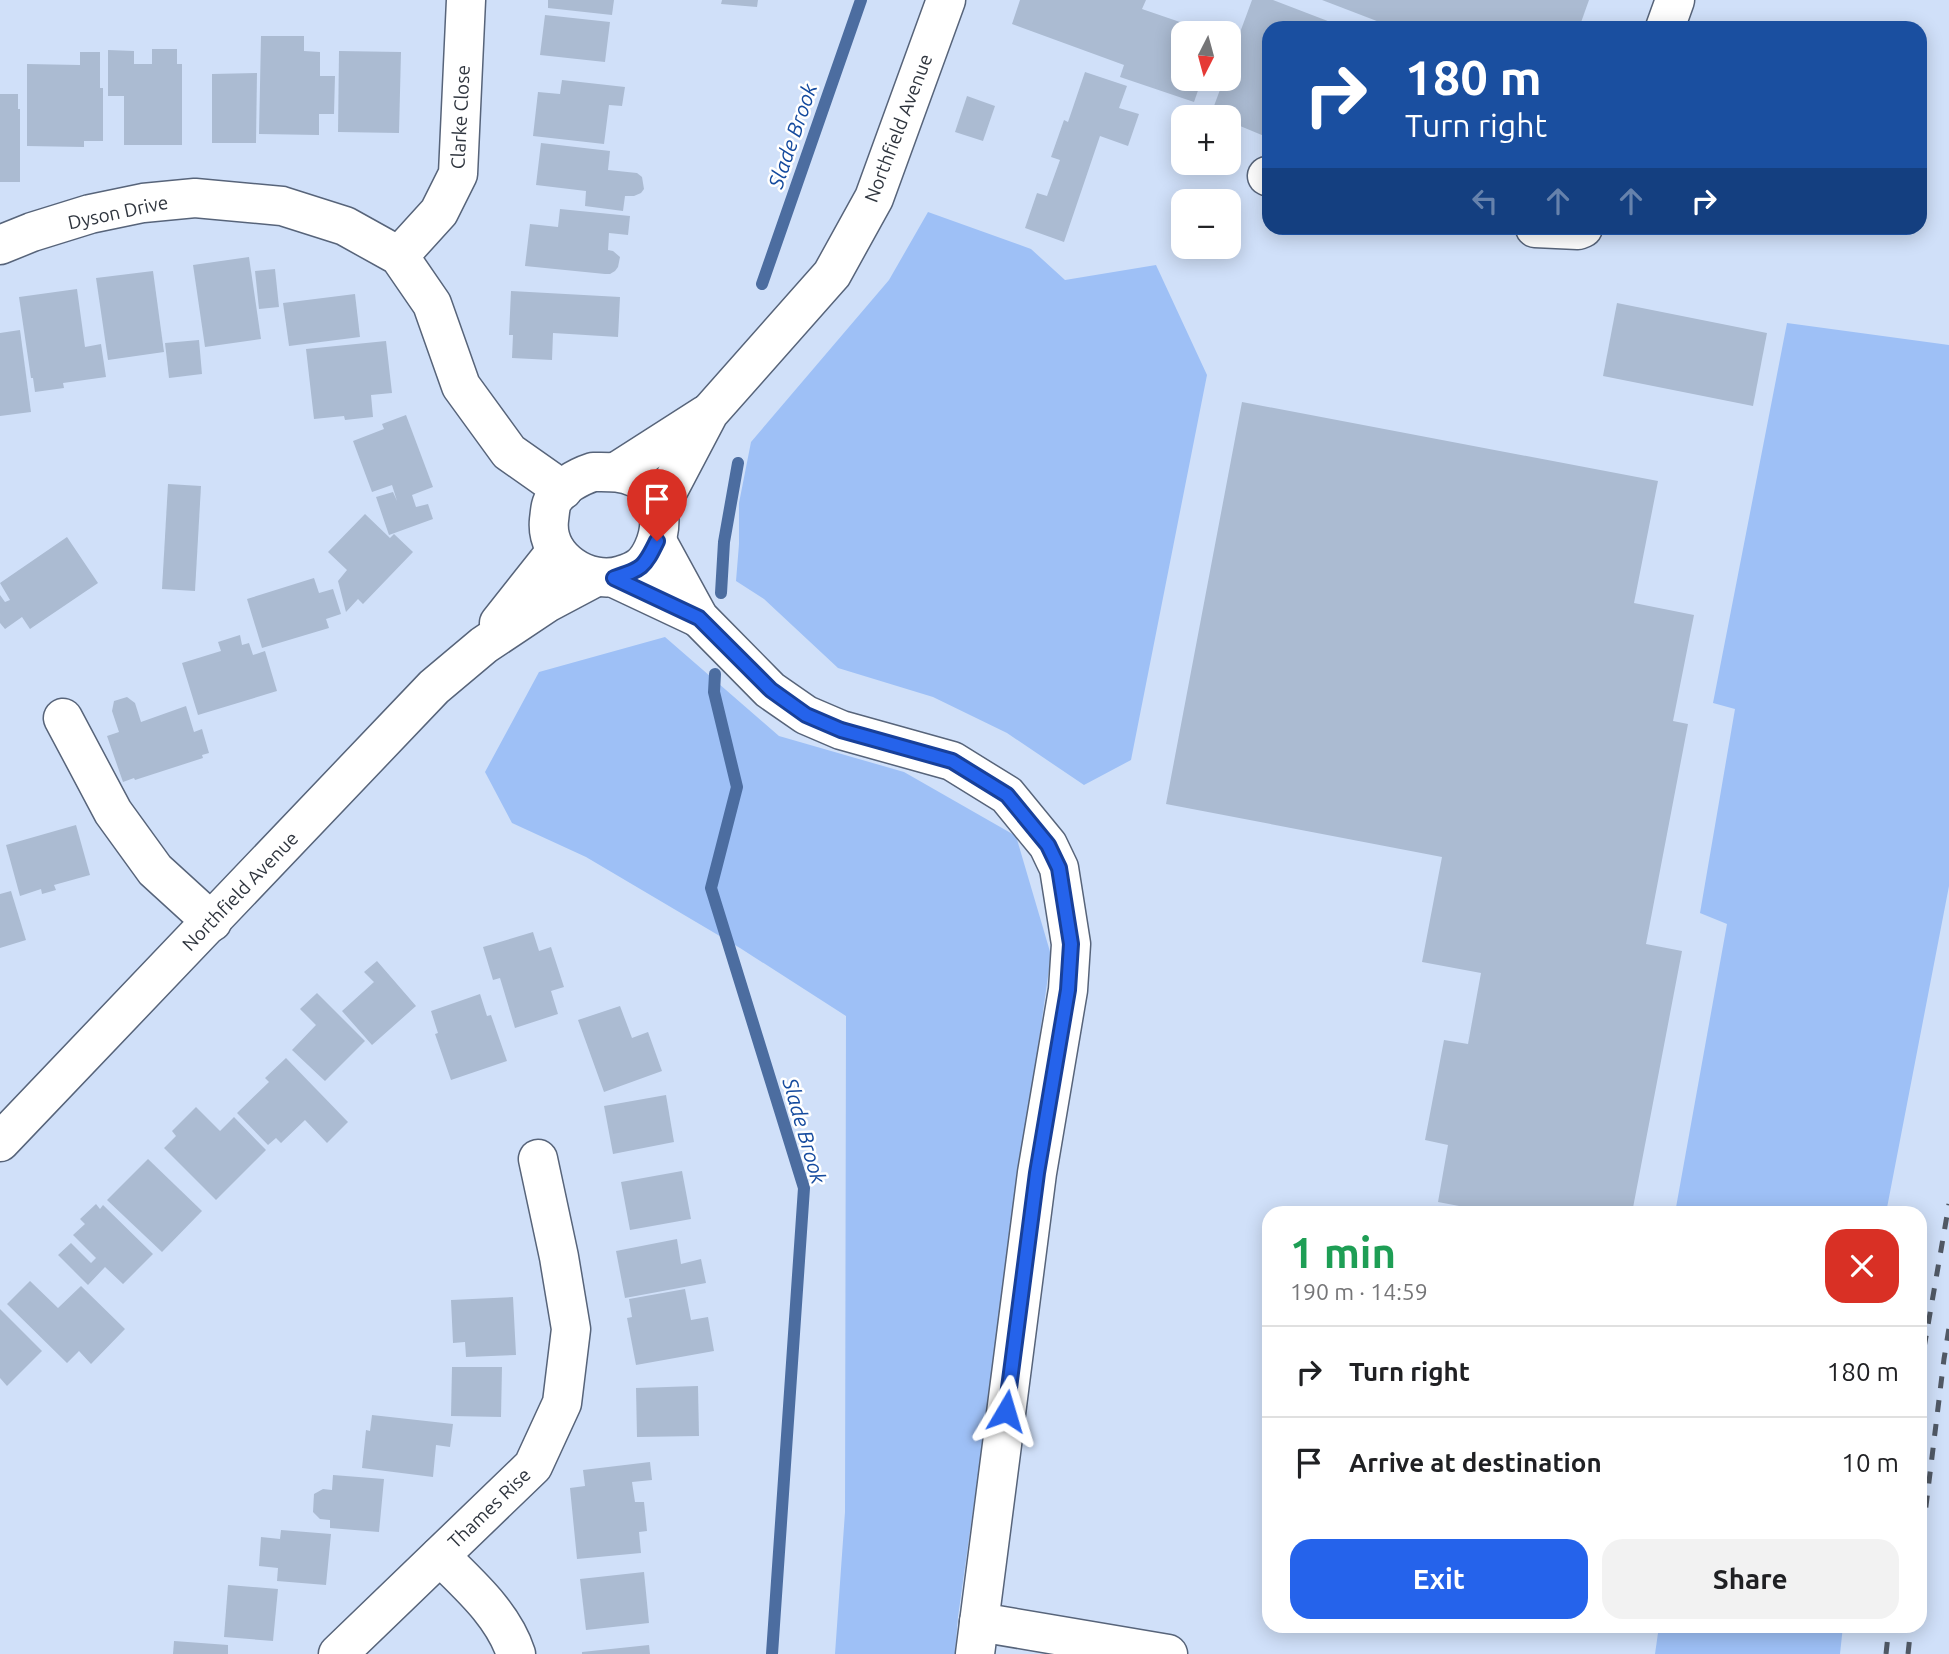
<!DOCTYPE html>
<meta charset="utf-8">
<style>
:root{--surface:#fff;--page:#f2f2f2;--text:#202124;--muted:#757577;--line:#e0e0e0;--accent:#2563eb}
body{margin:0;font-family:Ubuntu,sans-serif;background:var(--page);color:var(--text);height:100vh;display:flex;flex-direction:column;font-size:26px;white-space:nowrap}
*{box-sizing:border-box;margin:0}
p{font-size:23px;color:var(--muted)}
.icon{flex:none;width:38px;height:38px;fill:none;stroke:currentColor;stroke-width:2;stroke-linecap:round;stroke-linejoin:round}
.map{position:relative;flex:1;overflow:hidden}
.sheet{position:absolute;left:1262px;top:1206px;width:665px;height:427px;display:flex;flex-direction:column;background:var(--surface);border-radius:21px;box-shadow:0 4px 18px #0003}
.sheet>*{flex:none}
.top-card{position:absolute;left:1262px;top:21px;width:665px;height:214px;border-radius:21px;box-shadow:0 4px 18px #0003;background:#1a4fa0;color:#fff;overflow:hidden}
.needle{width:46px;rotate:186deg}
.controls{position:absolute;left:1171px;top:21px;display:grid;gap:14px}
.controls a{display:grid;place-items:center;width:70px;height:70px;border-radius:14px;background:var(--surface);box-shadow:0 4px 18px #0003;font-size:35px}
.pin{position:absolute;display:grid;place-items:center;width:60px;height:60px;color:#fff;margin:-72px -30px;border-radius:50% 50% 50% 0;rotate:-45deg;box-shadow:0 0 7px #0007}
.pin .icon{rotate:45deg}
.me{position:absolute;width:77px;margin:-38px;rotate:7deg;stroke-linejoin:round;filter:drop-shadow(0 0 5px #0008)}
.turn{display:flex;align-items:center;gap:24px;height:147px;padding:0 28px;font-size:32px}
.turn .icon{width:91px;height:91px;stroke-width:2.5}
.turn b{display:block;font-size:49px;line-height:60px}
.lanes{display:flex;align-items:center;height:66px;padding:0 28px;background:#0003;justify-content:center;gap:35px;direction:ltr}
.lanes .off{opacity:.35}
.round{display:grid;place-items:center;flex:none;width:74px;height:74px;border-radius:21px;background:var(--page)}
.headline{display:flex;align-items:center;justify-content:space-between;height:119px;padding:0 28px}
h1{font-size:42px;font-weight:700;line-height:52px;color:#1e9e55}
.button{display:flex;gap:14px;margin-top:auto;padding:14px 28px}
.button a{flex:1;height:80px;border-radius:21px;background:var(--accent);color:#fff;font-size:28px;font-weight:700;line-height:80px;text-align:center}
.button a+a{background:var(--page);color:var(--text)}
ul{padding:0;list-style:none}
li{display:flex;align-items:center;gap:21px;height:91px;padding:0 28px;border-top:2px solid var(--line)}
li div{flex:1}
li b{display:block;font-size:26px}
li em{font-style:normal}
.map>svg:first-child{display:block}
.green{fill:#9ec0f6}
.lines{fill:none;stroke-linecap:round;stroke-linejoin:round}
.stream{stroke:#4c6da0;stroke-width:12}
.building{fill:#abbbd2}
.minor-casing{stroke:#57647a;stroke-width:41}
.major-casing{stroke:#57647a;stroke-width:41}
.minor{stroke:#fff;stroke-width:38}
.major{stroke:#fff;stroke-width:38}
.rail{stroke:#515965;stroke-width:5;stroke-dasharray:12 12;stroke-linecap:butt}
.route-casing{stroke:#184099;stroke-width:18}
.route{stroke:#2563eb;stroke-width:12}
.labels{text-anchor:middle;stroke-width:5;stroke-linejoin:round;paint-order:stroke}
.street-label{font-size:19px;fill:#2f353e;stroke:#fff}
.water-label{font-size:21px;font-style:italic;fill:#144a9e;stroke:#fff}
</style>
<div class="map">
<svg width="1949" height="1654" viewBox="0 0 1949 1654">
<rect width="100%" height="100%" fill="#d0e0f9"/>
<!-- green -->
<g class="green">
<path d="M928,212L1031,249L1065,280L1156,265L1207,375L1131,760L1084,785L1007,733L933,697L838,668L764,599L736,581L739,544V503L751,442L889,280Z"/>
<path d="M1787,323L1949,345V886L1886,1213H1675L1727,924L1700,913L1735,709L1713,703Z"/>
<path d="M665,637L779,736L904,772L1016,836L1051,955L958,1617L955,1654H835L845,1512L846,1016L740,948L586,857L512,823L485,772L539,672Z"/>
<path d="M1659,1626H1843L1840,1654H1655Z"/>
</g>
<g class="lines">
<!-- stream -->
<g class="stream">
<path d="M762,284L861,0"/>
<path d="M721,593L724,542L738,463"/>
<path d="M715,674L714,692L737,787L711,888L804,1188L772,1654"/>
</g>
</g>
<!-- building -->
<g class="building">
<path d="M548,0H614L612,15L548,8Z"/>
<path d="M722,0H758L757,7L721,4Z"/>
<path d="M1020,0H1146L1142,9L1212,33H1183V79H1202L1194,102L1120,77L1124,65L1012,24Z"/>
<path d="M1252,0H1273L1346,28H1269V138L1228,121V117H1219L1211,114L1224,79H1228V65Z"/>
<path d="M1322,0H1589L1579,28H1395Z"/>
<path d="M545,15L610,22L605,62L540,55Z"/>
<path d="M261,36H304V51L320,52V76H335L334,114H319V135L259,134Z"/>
<path d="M152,49H177V64H182V145H124V96H108V50L134,51V64H152Z"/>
<path d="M339,51L401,52L399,133L338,132Z"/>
<path d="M80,52H100V88H103V141H84V147L27,146V64L80,65Z"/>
<path d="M1085,72L1127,86L1119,108L1139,114L1128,146L1100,136L1064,242L1025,228L1037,193L1047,196L1060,160L1051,157L1064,120L1068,122Z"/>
<path d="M257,73L256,143H212V74Z"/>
<path d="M562,80L625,87L622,106L609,105L604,144L533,136L538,92L560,94Z"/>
<path d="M0,94H18V109H20V182H0Z"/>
<path d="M967,96L995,106L983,141L955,132Z"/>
<path d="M541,143L610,151L608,170L637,173L642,177L644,189L641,193L634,196H625L623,211L585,206L586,191L536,185Z"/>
<path d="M560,209L630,216L628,235L609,233L608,250L613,251L620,257L618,267L615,271L610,274H605L525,266L530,224L558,227Z"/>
<path d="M249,257L261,339L205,347L193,265Z"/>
<path d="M275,269L279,307L259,309L255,271Z"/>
<path d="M153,271L164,352L108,360L96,278Z"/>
<path d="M77,289L85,347L101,344L106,377L63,383L64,388L35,392L33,378H31L19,297Z"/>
<path d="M511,291L620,297L618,337L553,333L552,360L512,358L513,335H509Z"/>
<path d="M355,294L360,337L289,346L283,303Z"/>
<path d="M1617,303L1767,333L1753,406L1603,376Z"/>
<path d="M20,330L31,412L0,416V333Z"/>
<path d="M199,340L202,374L169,378L165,343Z"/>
<path d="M386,341L392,393L371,395L373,417L345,420L344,416L314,419L306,349Z"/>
<path d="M1242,402L1658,481L1634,603L1694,615L1673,721L1688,724L1646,944L1682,951L1632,1213H1496L1438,1202L1448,1145L1425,1140L1444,1040L1468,1044L1481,973L1422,962L1442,857L1166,804Z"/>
<path d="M406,415L433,487L412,495L416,507L428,504L433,519L389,535L376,497L393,492L397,501L392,485L372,492L353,441L384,429L382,424Z"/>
<path d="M168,484L201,486L195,591L162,589Z"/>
<path d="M365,514L390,538L394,534L413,552L363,604L358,599L346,612L338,581L347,570L328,552Z"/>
<path d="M67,537L98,583L30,629L22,617L5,629L0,623V595L5,602L10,600L0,583Z"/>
<path d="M314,578L319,593L333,589L341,614L326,619L329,628L262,648L247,599Z"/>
<path d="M240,635L242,645L249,643L253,655L265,651L277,691L198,715L182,663L221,651L218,642Z"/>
<path d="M127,697L135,703L141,722L186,706L194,732L202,729L209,753L202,755L203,758L135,780L134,778L123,782L107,736L119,732L112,711L114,701Z"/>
<path d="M76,825L90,875L54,885L56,890L42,894L41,889L20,896L6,845Z"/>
<path d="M11,891L26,940L0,948V894Z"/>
<path d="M533,932L539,951L551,947L564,987L551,991L558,1014L515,1028L500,978L493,980L483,947Z"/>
<path d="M377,961L416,1006L372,1045L342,1011L374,982L364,972Z"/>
<path d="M317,993L365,1041L325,1081L292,1050L316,1025L300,1009Z"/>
<path d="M480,994L487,1016L491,1015L507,1061L451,1080L435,1034L438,1033L431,1011Z"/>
<path d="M620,1006L632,1038L648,1032L662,1071L604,1092L578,1020Z"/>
<path d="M286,1058L348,1122L327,1143L305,1120L281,1143L276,1138L268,1145L237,1113L269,1082L265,1078Z"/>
<path d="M666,1095L674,1142L613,1154L604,1106Z"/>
<path d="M196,1107L220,1131L234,1117L266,1150L216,1200L164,1148L176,1136L172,1131Z"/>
<path d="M148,1159L202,1211L162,1252L107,1200Z"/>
<path d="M682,1171L691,1219L630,1230L621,1182Z"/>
<path d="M96,1204L100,1209L103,1205L153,1254L123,1284L105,1267L88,1285L58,1255L71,1243L91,1263L96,1258L73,1235L85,1224L80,1219Z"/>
<path d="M677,1239L681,1264L701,1259L706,1283L625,1298L616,1251Z"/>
<path d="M30,1281L58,1308L81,1286L125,1329L91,1364L79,1351L67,1363L7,1304Z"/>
<path d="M685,1289L691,1320L708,1317L714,1351L636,1365L627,1318L632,1317L629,1299Z"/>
<path d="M513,1297L516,1355L466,1357L465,1342L453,1343L451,1300Z"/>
<path d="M0,1309L42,1351L7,1386L0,1378Z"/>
<path d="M452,1367H502L501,1417L451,1416Z"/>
<path d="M698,1386L699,1436L637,1437L636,1388Z"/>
<path d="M372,1415L453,1424L450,1447L436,1445L433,1477L362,1468L366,1430L370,1431Z"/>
<path d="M650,1462L652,1480L632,1482L635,1502H644L647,1531L639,1532L641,1553L577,1559L570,1488L585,1486L583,1470Z"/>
<path d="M333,1475L384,1479L379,1532L330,1528V1520L320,1519L313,1512L314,1494L323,1489L332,1490Z"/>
<path d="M281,1530L331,1534L326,1585L277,1581L278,1568L259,1566L261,1537L280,1539Z"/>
<path d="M644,1572L649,1623L586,1630L580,1579Z"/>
<path d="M228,1585L278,1589L273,1641L224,1637Z"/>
<path d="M174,1641L228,1645V1654H173Z"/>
<path d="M649,1645L650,1654H582V1652Z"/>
</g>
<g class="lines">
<defs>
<g id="minor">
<path d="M1665,28L1675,0"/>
<path d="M1267,176L1269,177"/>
<path d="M1535,228L1578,230L1583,228"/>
<path d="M0,245L32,232L90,214L143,203L195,198L282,206L345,226L399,256L432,304L461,386L509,452L563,490"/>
<path d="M399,256L439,212L458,174L466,0"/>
<path d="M657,541L699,618L770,690L806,715L841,730L952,761L1007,795L1048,845L1059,868L1071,944L1068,990L1037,1173L975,1654"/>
<path d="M614,578L699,618"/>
<path d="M63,718L113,812L155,870L212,922"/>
<path d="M440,1556C469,1585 503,1614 516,1654"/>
<path d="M979,1622L1168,1654"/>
<path d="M338,1654L533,1466L562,1403L571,1329L559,1257L538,1159"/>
</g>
<g id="major">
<path d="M593,472C608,472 622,471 636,478C662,491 664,525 653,549C646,564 639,570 622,575C588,586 545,558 549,520C550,513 550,504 554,499C563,485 578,477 593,472Z"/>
<path d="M616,472L705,415"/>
<path d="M659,508L709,413L832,274L874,198L946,0"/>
<path d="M499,623L556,551"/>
<path d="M0,1142L434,687L484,645L547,603L596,577"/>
</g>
</defs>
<!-- minor casing -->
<use href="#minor" class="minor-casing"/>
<!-- major casing -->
<use href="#major" class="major-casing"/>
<!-- minor -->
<use href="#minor" class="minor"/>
<!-- major -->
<use href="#major" class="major"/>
<!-- rail -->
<g class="rail">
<path d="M1920,1371L1949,1204"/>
<path d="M1920,1555L1944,1359L1949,1328"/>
<path d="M1886,1654L1889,1626"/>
<path d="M1908,1654L1911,1626"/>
</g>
</g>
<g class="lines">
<defs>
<path id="route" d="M657,541C644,568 642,569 614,578L699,618L771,690L806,715L841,730L952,761L1007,795L1048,845L1059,868L1071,944L1068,990L1037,1173L1006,1411"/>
</defs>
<!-- route casing -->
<use href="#route" class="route-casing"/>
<!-- route -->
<use href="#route" class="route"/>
</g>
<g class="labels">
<!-- street labels -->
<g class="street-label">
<text transform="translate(460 117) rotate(-87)" y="7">Clarke Close</text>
<text transform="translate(898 128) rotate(-69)" y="7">Northfield Avenue</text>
<text transform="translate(118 212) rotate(-12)" y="7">Dyson Drive</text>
<text transform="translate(240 891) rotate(-46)" y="7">Northfield Avenue</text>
<text transform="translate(489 1508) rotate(-44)" y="7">Thames Rise</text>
</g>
<!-- water labels -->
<g class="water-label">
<text transform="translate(793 136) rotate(-71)" y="7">Slade Brook</text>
<text transform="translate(804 1131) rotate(74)" y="7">Slade Brook</text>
</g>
</g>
</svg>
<div class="controls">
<a><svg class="needle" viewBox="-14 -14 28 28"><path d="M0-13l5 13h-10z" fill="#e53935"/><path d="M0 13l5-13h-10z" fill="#757577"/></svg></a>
<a>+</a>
<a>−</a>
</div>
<div class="pin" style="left:657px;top:541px;background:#d93025"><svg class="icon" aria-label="arrive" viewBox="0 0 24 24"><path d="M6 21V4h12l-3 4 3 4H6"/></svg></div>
<svg class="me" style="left:1006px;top:1411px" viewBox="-20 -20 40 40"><path d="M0-17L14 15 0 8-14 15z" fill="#2563eb" stroke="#fff" stroke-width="4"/></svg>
<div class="top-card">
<div class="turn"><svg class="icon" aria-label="right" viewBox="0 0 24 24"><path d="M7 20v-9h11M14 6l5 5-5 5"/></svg><div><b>180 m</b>Turn right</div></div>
<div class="lanes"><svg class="icon off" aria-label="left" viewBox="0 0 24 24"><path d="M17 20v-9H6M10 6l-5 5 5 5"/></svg><svg class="icon off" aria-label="ahead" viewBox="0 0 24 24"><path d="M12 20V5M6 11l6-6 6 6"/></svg><svg class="icon off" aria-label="ahead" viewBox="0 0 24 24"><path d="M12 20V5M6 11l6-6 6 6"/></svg><svg class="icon" aria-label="right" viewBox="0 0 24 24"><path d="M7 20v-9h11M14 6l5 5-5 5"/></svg></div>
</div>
<section class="sheet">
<div class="headline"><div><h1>1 min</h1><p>190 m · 14:59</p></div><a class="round" style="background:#d93025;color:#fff"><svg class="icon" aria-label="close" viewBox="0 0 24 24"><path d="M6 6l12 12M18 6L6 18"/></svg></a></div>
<ul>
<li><svg class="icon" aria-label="right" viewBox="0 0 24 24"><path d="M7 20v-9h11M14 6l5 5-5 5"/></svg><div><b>Turn right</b></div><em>180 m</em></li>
<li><svg class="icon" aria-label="arrive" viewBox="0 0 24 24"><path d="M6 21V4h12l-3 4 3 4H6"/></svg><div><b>Arrive at destination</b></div><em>10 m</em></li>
</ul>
<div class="button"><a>Exit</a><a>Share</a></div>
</section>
</div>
